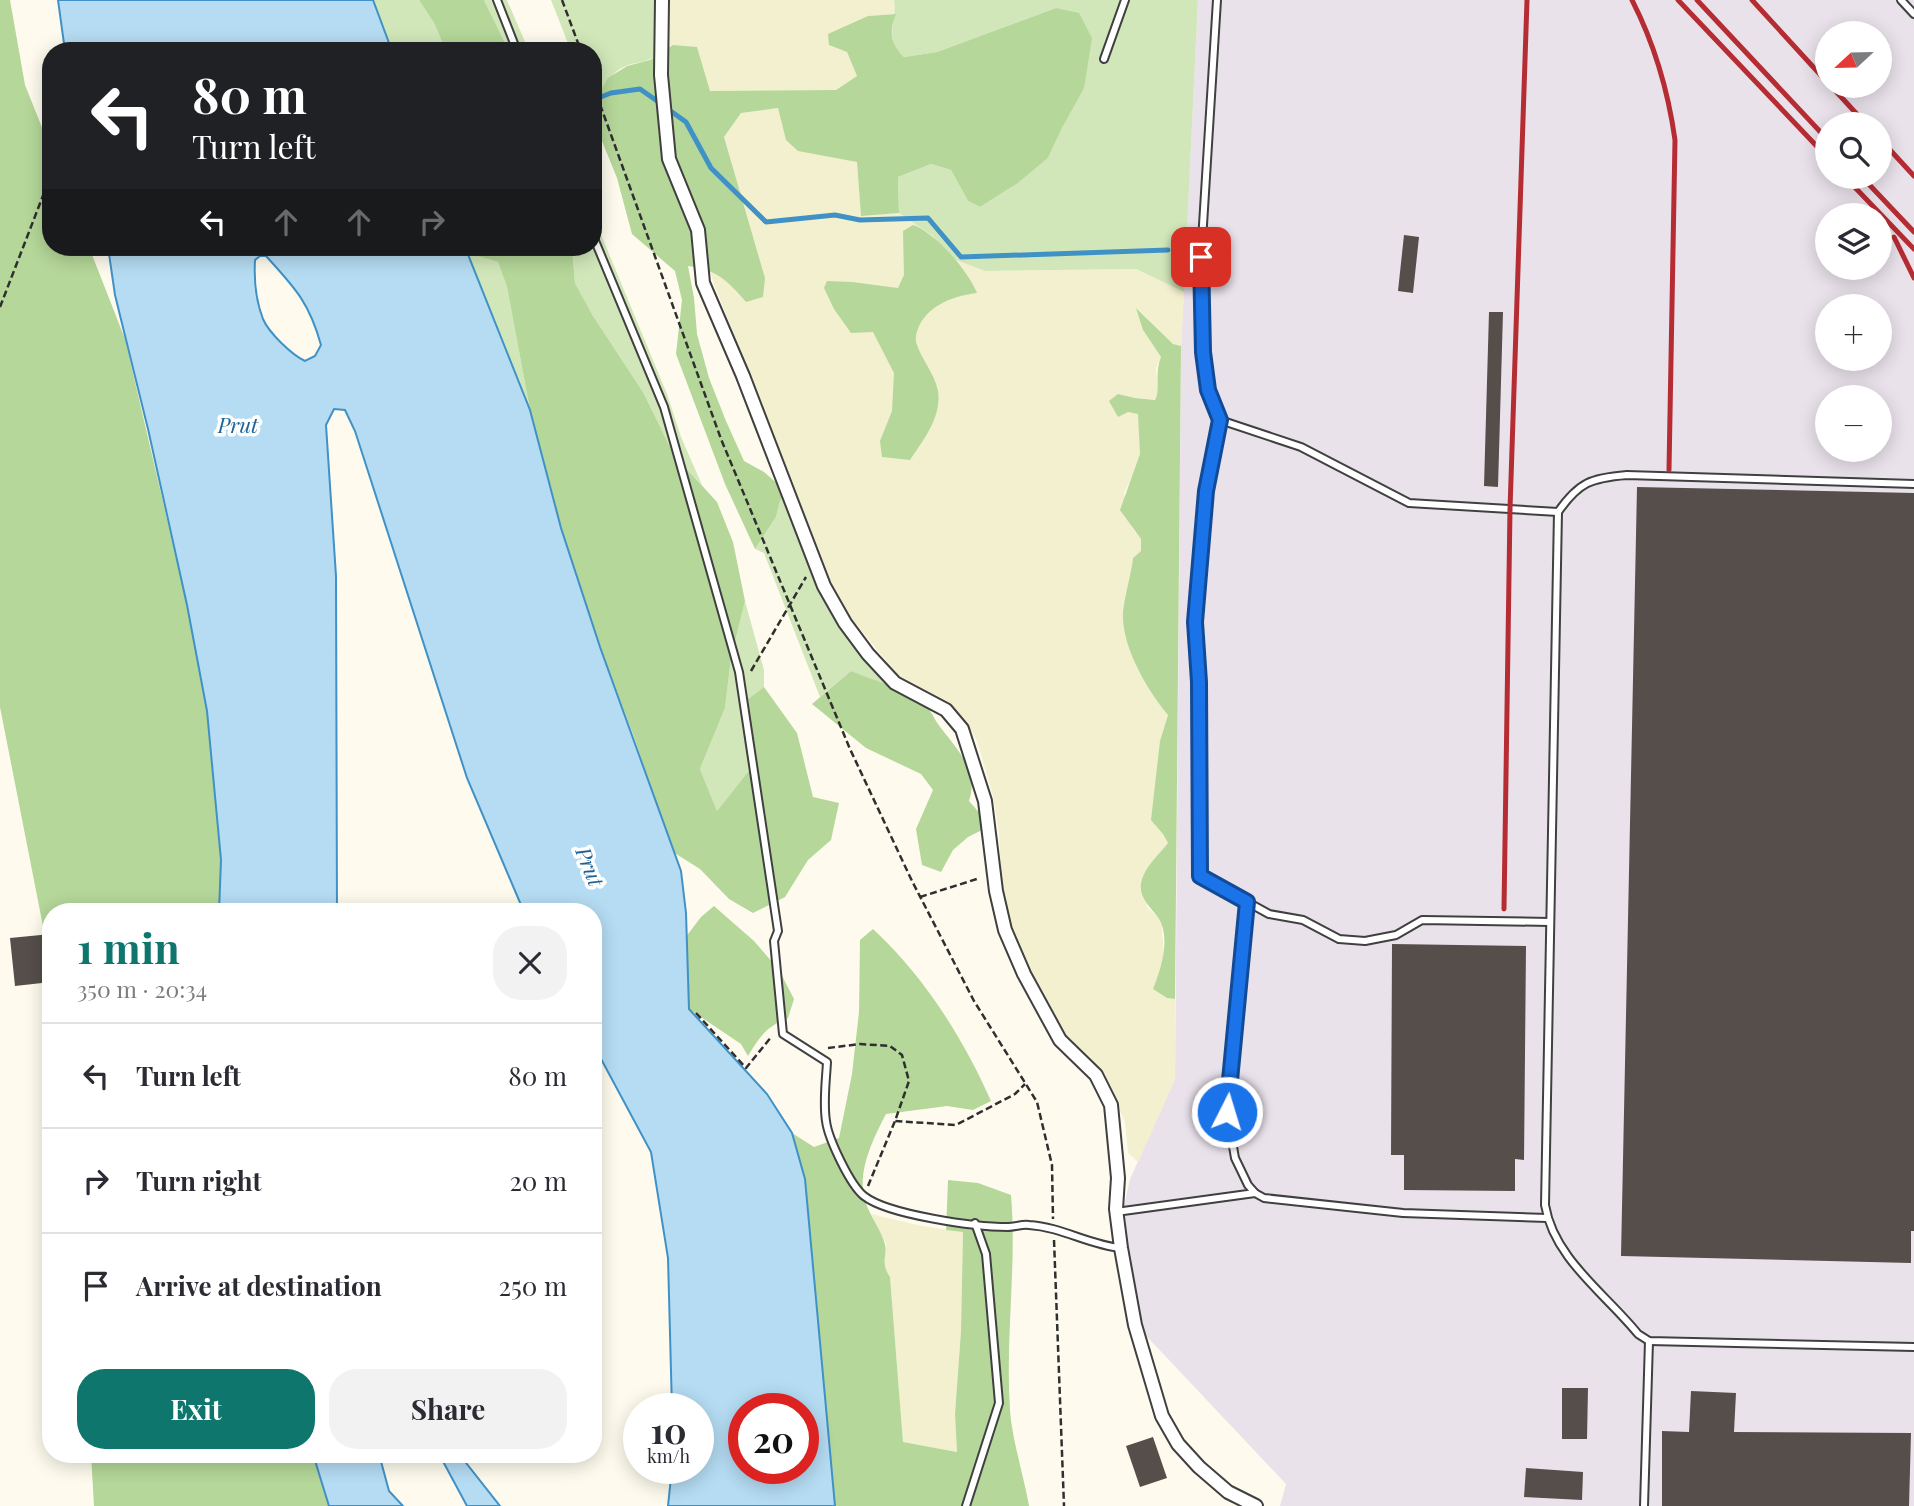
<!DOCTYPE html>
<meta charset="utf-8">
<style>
:root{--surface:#fff;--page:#f2f2f3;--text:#2b2b33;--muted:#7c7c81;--line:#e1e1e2;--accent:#0f766e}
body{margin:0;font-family:"Playfair Display",serif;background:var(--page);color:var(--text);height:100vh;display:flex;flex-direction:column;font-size:26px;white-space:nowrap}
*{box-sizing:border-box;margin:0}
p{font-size:23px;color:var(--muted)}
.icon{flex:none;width:38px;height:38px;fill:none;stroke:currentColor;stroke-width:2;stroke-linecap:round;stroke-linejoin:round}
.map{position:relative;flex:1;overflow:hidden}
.drawer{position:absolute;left:42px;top:903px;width:560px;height:560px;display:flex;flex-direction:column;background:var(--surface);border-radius:28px;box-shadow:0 4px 18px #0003}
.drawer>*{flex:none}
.banner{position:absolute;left:42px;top:42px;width:560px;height:214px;border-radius:28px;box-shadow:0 4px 18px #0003;background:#202124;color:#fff;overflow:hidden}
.needle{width:46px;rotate:248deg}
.tools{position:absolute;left:1815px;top:21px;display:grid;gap:14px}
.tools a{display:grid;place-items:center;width:77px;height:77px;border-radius:50%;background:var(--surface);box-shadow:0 4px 18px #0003;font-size:35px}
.speed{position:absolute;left:623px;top:1393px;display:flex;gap:14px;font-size:35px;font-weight:700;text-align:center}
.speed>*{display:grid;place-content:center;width:91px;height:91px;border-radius:50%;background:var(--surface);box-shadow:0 4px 18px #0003;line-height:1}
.speed small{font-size:18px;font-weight:400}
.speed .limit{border:10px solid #d22;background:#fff;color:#111}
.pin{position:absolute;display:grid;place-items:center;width:60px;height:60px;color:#fff;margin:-30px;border-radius:14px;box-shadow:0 4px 10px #0006}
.me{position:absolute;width:77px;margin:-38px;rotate:5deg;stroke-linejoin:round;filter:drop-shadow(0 0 5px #0008)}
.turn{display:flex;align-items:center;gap:24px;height:147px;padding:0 35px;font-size:32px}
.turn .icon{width:91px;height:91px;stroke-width:2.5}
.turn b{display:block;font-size:49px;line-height:60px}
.lanes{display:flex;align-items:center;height:66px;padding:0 35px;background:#0003;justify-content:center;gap:35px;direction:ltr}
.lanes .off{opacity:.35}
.round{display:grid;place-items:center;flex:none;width:74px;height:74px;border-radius:28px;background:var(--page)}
.overview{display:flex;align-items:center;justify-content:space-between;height:119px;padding:0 35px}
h1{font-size:42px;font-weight:700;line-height:52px;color:var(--accent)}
.action{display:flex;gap:14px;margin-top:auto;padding:14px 35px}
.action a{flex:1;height:80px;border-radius:28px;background:var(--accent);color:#fff;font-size:28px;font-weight:700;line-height:80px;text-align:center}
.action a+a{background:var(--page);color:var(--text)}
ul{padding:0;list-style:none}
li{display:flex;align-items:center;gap:21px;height:105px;padding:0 35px;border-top:2px solid var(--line)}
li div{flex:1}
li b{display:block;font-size:26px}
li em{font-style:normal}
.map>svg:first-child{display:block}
.industrial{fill:#eae2eb;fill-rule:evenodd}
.farmland{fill:#f3f0cf}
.green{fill:#d1e7b9}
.forest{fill:#b5d799}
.water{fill:#b5dcf3;stroke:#4091c6;stroke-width:2;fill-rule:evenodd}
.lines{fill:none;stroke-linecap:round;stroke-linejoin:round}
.stream{stroke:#4091c6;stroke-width:5}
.building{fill:#554e4a}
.service-casing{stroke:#404040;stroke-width:10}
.minor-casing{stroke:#404040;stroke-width:16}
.path{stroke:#2f2f2f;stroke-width:2.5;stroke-dasharray:7 3.5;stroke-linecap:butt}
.service{stroke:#fff;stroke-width:6}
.minor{stroke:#fff;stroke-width:12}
.rail{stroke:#b62c33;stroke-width:5}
.route-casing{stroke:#114b97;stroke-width:18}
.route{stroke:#1a73e8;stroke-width:12}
.labels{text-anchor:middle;stroke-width:7;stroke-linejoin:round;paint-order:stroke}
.water-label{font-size:21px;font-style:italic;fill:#1d6398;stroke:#fff}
</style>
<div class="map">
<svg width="1914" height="1506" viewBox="0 0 1914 1506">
<rect width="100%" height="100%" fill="#fefbee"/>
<!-- industrial -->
<path class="industrial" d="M1198,0H1914V1506H1280L1286,1484L1135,1324L1124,1206L1130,1179L1175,1079L1181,346ZM1827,33H1880V86H1827ZM1827,124H1880V177H1827ZM1827,215H1880V268H1827ZM1827,306H1880V359H1827ZM1827,397H1880V450H1827Z"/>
<!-- farmland -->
<g class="farmland">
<path d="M667,0H894L896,14L868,16L829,45L847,52L857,76L836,90L709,91L666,50Z"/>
<path d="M778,108L786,139L857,162L861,215L899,213L985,271L1136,269L1184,292L1181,346L1173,344L1138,309L1143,330L1161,357L1156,368L1159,395L1156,400L1135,398L1118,394L1128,412L1138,413L1140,432V454L1133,475L1124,493L1132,528L1141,539V551L1133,558L1130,581L1126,593L1123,615L1126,637L1160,705L1168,715L1160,741L1158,765L1163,834L1168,843L1147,869V907L1158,917L1162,927L1164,960L1153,989L1167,998L1175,999V1079L1138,1162L1128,1153L1125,1122L1102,1071L1067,1036L1030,970L1011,927L1002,889L999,833L993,796L977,741L968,724L952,704L898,675L850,617L831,582L714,284L710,271L717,273L728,281L746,302L765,278L724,137L741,113Z"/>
<path d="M871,1214L922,1226L963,1232L961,1331L955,1414L957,1452L903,1442L890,1277L884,1268L886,1243Z"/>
</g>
<!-- green -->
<g class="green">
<path d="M373,0H419L434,23L446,51H392Z"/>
<path d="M484,0H507L529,51H509Z"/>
<path d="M551,0H656V56C647,62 638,62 628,65C610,72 603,87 593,103V51H571Z"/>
<path d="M894,0H1198L1184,292L1136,269L985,271L954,259L933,236L899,213L898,177L931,164L951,170L968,201L980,207L1018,183L1048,158L1063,126L1056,8L937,52L904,57C882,36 898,25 894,0Z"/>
<path d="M593,215L667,394L681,437L702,485L674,455L643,392L593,316L575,283L572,247H593Z"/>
<path d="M465,247H467V253L498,262L507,287L530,410Z"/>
<path d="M784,496L866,658L885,684L851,671L820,697L764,553L755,549L776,517L780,499Z"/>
<path d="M745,601L764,670V687L742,705L751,768L717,811L700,769L725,708L731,658Z"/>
</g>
<!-- forest -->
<g class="forest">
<path d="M0,0H10L25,85L51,150V247H89L125,339L187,605L207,711L221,860L219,912H51V967L0,707Z"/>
<path d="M419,0H484L509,51H446L434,23Z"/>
<path d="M1056,8L1079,13L1092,38L1084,88L1063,126L1048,158L1018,183L980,207L968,201L951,170L931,164L898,177L899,213L861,216L857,162L798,151L786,140L778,108L741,113L724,137L765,278L763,297L746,302C727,280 717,270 688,266L694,298L697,334L709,378L726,421L744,461L764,472L780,486L784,496L780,500L776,517L755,549L725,484L676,354L682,300L675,271L632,234L617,178L593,119V103L608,78L627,66L650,60L673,45L697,47L710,91L836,90L857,76L847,52L829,45L828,34L868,16L896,14C889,32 890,43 904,57L937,52Z"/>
<path d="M913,225C935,232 969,272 977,293C954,296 930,304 919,326C917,331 915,337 916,342C921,359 935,374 938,391C942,417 923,440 910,460L882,457L880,441L892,411L894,373L873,332L851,333L834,309L824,288L827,281L852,282L898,288L904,275L903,231Z"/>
<path d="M467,247H572L575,283L593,316L643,392L674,455L717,502L733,542L745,601L731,658L725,708L700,769L717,811L751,768L742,704L764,687L797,733L813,797L839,803L831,840L808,860L785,897L753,913L729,899L700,869L673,852L634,737L600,647L561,528L530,410L507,287L498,262L467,253Z"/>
<path d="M1136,308L1173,344L1181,346L1175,999L1167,998L1153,989C1161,969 1172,936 1157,916C1150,907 1139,897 1141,884C1144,867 1158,856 1168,843L1163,834L1151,820L1160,741L1168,715C1147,690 1121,645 1123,612C1125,593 1131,576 1133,558L1141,551V539L1120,510L1140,454L1138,414L1128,412L1118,417L1109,401L1118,394L1135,398L1155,400C1161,391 1154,373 1161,357L1143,330Z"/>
<path d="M851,671C874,680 901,688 922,702C929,706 933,717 938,724C954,746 980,770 969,801L983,817L984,829L968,837L953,850L941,872L922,865L916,829L933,790L921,774L866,748L812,704Z"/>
<path d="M714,906L754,941L779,970L794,999L788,1018C766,1027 760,1036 748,1056L741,1044L689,1009L685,938L701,917Z"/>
<path d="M873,929C924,976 963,1038 991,1101L973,1110L947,1106L886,1114C874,1137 858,1169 864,1196C867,1212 879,1226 884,1241C889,1256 879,1261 890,1277L903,1442L957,1452L955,1414L961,1331L963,1232L946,1230L948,1180L978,1183L1011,1195C1017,1266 1005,1338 1010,1410C1012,1439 1024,1477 1029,1506H835L805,1179L792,1133L814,1147L839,1138L852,1074L859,1012L860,940Z"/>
<path d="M91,1454H313L329,1506H94Z"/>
</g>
<!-- water -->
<g class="water">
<path d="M58,0H373L392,51H65Z"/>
<path d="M108,247H465L530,410L561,528L600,647L681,871L686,913L689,1009L767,1094L792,1133L805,1179L835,1506H668L672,1468H698V1409H672L668,1258L651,1152L593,1044V912H524L467,778L355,431L345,410L334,409L326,425L336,576L337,912H219L221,860L207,711L187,605L148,429L115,295ZM260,256H266C295,288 309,302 321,345L315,356L305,361C292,355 269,333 263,319C256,301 254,278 255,260ZM744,1409H803V1468H744Z"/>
<path d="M313,1454H379L389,1491L403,1506H329Z"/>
<path d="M439,1454H459L500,1506H467Z"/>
</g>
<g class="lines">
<!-- stream -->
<g class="stream">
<path d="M593,100L611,93L640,89L660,103"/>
<path d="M672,112L686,122L711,168L766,222L835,215L860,220L928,218L961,257L1168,250"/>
</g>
</g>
<!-- building -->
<g class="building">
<path d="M1404,235L1419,237L1413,293L1398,291Z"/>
<path d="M1489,312H1503L1498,487L1484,486Z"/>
<path d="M1637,487L1914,493V1231H1911V1263L1621,1256Z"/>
<path d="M51,934V982L15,986L10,938Z"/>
<path d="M1392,944L1526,946L1524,1160L1515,1159V1191L1404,1190V1155H1391Z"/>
<path d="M1562,1388H1588L1587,1439H1562Z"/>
<path d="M1691,1391L1736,1393L1734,1432L1911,1433L1909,1506H1662V1431L1689,1432Z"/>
<path d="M1153,1437L1167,1478L1140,1487L1126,1446Z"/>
<path d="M1526,1468L1583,1472L1582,1500L1524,1497Z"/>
</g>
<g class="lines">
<defs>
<g id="service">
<path d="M497,0L517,51"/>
<path d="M1217,0L1201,257L1203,352L1208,390L1220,420L1206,491L1195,622L1199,682L1200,876L1269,914L1303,920L1339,939L1365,941L1396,935L1422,920L1550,922"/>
<path d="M1901,0L1914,14"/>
<path d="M1104,59L1125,0"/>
<path d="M593,236L664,407L739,672L778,931L774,941L783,1034L827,1062C826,1081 823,1102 826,1121C828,1138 850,1185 864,1196C888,1215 976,1227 1008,1227C1015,1227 1022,1224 1029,1225C1062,1227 1089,1245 1121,1248"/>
<path d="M1220,420L1301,447L1409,503L1558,512"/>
<path d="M1914,484L1627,475C1591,478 1579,482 1558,512L1545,1205C1554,1259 1606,1294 1638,1334L1649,1341L1914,1347"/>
<path d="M1247,902L1227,1112L1235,1158L1248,1185L1255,1193L1264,1198L1403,1213L1547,1218"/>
<path d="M1116,1212L1255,1193"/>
<path d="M966,1506L999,1403L986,1254L975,1223"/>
<path d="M1644,1506L1649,1341"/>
</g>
<path id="minor" d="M662,0L661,75L669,159L698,230L703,283L743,376L824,586L845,623L868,654L895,683L946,710L962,729L985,801L996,891L1005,930L1024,974L1060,1040L1096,1075L1111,1105L1118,1178L1116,1209L1121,1248L1135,1325L1162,1416L1178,1444L1199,1467L1228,1492L1256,1506"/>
</defs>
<!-- service casing -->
<use href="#service" class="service-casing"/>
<!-- minor casing -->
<use href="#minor" class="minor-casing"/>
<!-- path -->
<g class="path">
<path d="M562,0L581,51"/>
<path d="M593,85L721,439L850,749L912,881L974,1001L1037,1102L1052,1165L1053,1219"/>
<path d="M0,307L51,175"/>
<path d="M751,671L806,577"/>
<path d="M920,897L980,878"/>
<path d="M696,1013L746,1068L772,1036"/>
<path d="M828,1048L860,1044L890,1046L902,1055L909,1081L895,1121L956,1125L1015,1094L1025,1084"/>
<path d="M868,1186L895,1121"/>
<path d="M1054,1240L1064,1506"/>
</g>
<!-- service -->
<use href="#service" class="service"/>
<!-- minor -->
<use href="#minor" class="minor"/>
<!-- rail -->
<g class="rail">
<path d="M1632,0C1655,45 1668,90 1675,140L1669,470"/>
<path d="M1678,0L1827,157"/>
<path d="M1697,0L1827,139"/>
<path d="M1752,0L1827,82"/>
<path d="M1831,86L1866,124"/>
<path d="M1880,139L1914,176"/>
<path d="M1845,177L1914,249"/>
<path d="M1862,177L1914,232"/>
<path d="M1894,237L1914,278"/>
<path d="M1504,909L1510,509L1527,0"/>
</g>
</g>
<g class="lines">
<defs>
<path id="route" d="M1201,257L1203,352L1208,390L1220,420L1206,491L1195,622L1199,682L1200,876L1247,902L1227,1112"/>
</defs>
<!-- route casing -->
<use href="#route" class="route-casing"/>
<!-- route -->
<use href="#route" class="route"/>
</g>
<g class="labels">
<!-- water labels -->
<g class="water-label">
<text x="238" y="433">Prut</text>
<text transform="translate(589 867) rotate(68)" y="7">Prut</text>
</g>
</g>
</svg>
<div class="tools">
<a><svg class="needle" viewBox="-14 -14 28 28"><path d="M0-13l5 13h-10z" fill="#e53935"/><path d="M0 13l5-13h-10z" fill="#7c7c81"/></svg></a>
<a><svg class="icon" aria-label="search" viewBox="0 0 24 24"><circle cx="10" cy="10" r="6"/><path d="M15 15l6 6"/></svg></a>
<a><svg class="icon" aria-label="layers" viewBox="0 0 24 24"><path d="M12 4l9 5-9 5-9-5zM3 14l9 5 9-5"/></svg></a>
<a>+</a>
<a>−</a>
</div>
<div class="speed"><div>10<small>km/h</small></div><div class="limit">20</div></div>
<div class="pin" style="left:1201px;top:257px;background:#d93025"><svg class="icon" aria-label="arrive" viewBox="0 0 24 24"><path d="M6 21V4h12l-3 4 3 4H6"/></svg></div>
<svg class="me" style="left:1227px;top:1112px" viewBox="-20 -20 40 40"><circle r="17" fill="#1a73e8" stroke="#fff" stroke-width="3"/><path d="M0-11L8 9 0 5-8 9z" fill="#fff"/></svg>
<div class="banner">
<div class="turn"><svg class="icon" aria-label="left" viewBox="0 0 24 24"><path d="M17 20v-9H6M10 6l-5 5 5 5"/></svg><div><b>80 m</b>Turn left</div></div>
<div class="lanes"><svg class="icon" aria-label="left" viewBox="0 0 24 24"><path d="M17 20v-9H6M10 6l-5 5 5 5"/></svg><svg class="icon off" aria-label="ahead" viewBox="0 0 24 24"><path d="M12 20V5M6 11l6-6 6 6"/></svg><svg class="icon off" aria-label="ahead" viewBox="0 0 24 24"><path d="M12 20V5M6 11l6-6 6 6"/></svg><svg class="icon off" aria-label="right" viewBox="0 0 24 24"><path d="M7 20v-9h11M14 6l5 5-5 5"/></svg></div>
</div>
<section class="drawer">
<div class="overview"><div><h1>1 min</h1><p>350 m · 20:34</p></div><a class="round"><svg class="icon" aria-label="close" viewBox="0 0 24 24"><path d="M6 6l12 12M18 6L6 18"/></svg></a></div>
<ul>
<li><svg class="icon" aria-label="left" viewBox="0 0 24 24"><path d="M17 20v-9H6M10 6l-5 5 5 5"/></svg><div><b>Turn left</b></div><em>80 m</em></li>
<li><svg class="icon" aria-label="right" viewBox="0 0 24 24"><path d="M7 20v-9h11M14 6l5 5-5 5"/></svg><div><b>Turn right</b></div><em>20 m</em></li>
<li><svg class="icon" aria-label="arrive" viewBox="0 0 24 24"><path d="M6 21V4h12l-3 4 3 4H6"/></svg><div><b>Arrive at destination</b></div><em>250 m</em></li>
</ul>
<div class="action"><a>Exit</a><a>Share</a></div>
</section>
</div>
